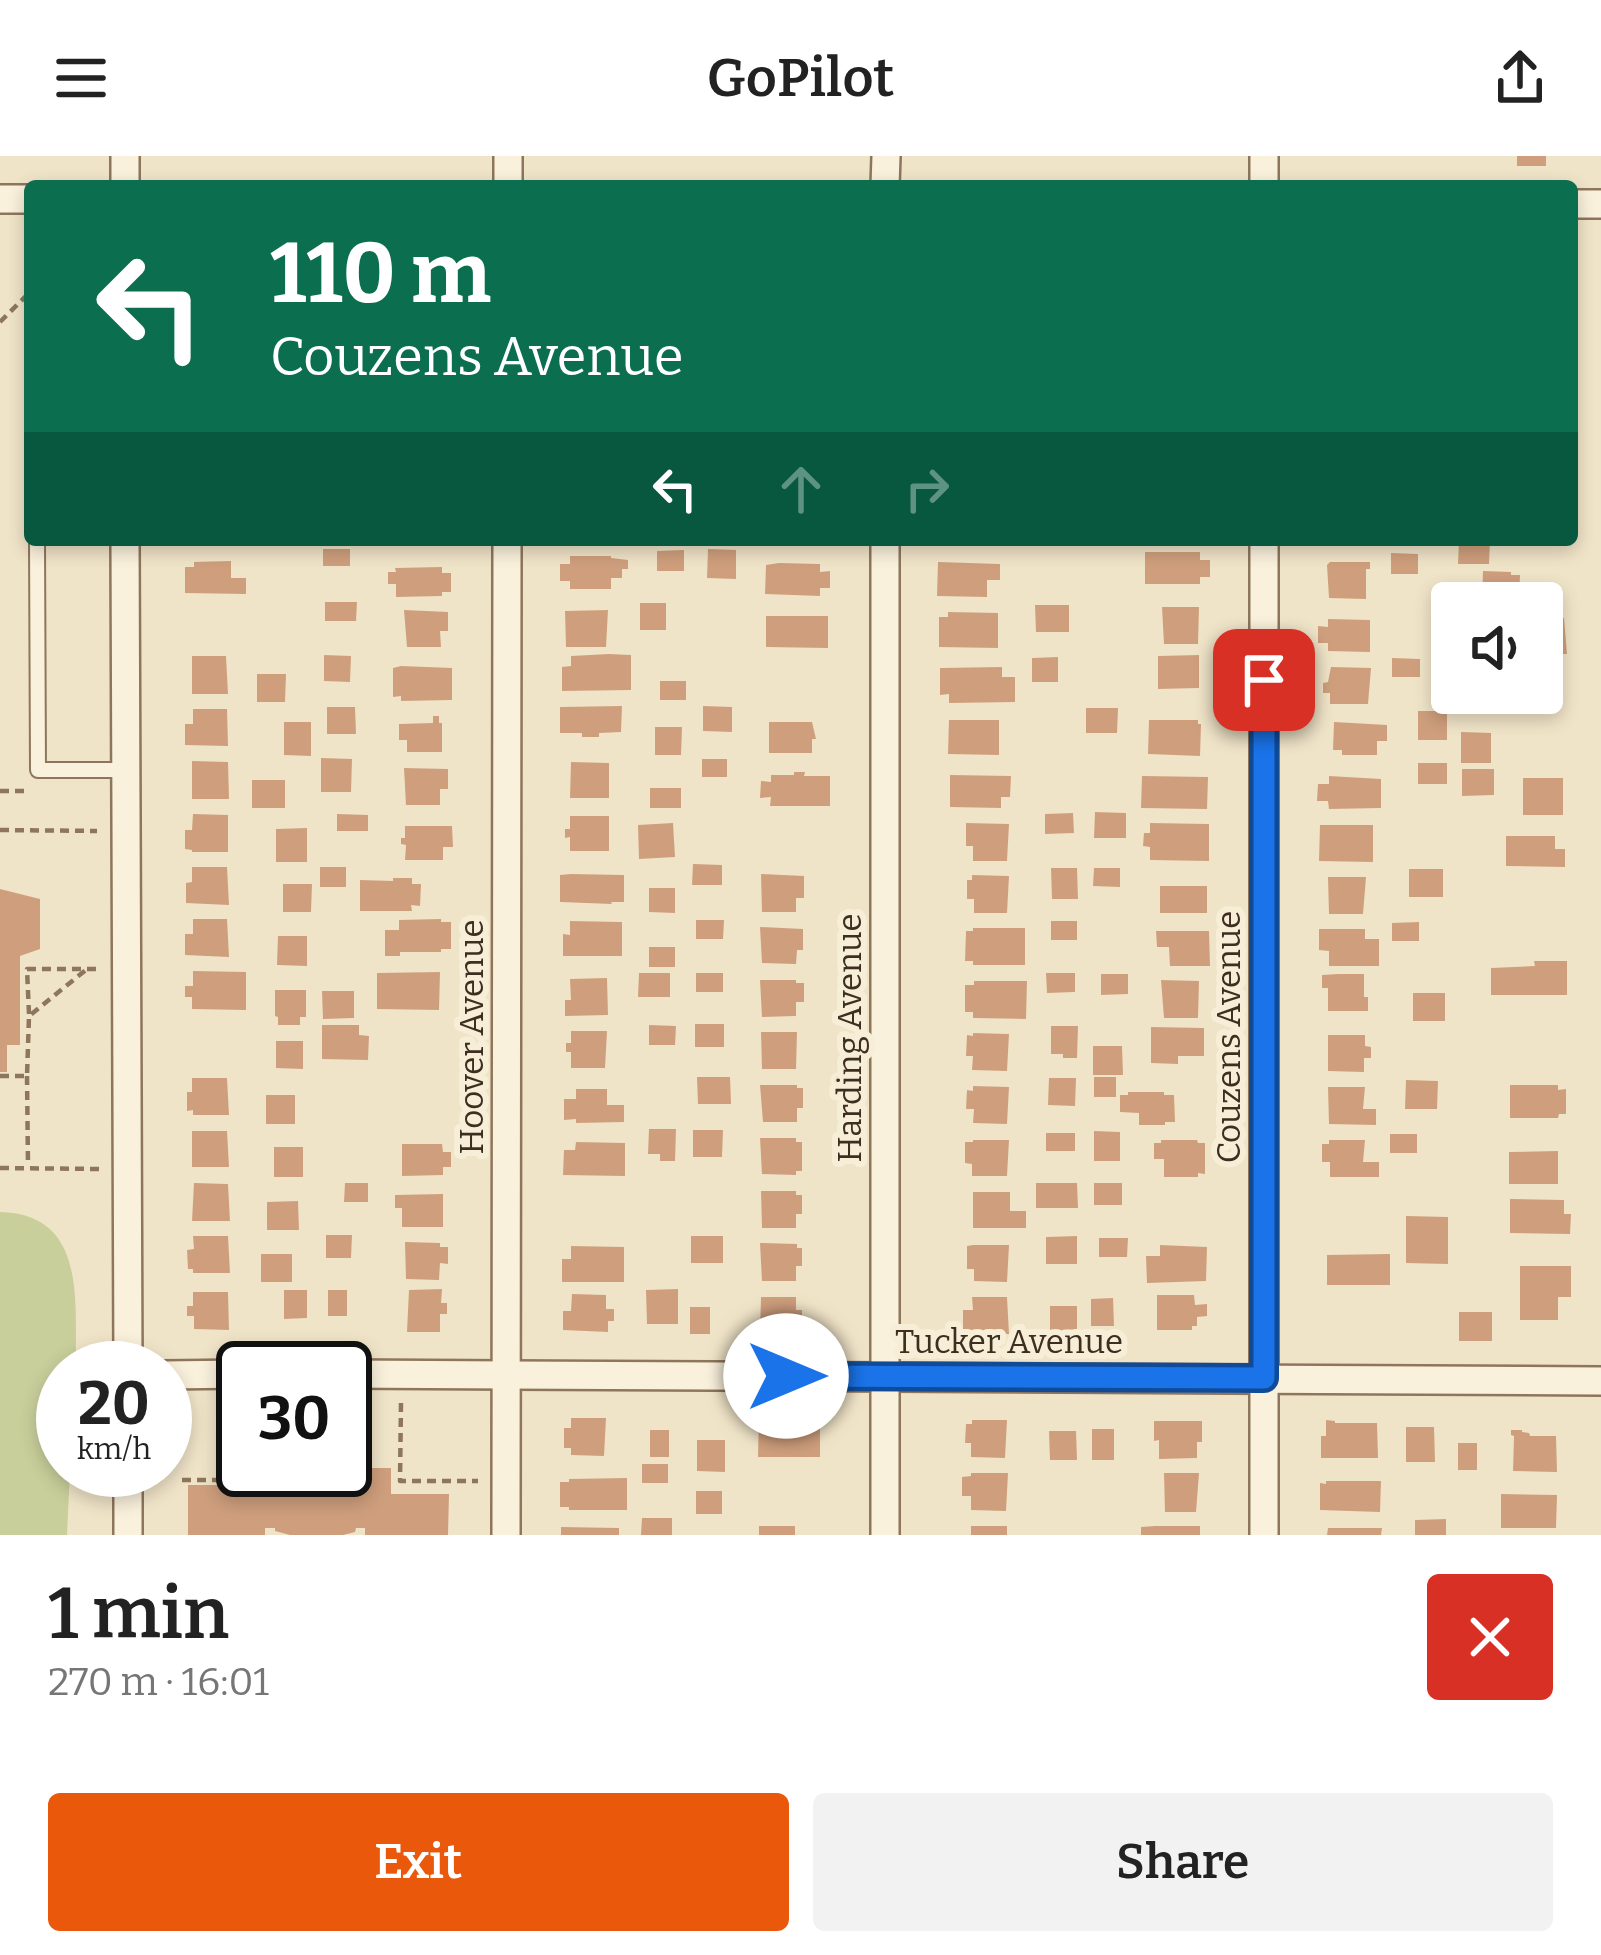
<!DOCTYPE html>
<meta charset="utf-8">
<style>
:root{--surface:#fff;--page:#f2f2f2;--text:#222;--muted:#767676;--accent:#ea580c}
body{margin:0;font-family:Bitter,serif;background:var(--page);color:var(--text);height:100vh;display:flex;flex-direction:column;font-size:45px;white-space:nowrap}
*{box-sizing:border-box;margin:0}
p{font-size:39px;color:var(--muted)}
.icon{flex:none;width:66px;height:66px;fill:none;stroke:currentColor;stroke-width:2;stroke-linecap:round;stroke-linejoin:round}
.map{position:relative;height:1379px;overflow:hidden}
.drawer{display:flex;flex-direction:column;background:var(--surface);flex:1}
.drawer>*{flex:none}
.banner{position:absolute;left:24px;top:24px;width:1554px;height:366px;border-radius:12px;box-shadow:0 6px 18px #0003;background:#0b6e4f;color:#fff;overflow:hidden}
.fabs{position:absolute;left:1431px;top:426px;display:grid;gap:24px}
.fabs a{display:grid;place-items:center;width:132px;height:132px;border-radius:12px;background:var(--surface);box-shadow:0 6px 18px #0003;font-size:60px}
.speed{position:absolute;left:36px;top:1185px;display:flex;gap:24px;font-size:60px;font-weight:700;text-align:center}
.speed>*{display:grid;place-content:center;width:156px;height:156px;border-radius:50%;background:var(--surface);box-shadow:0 6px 18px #0003;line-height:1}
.speed small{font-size:30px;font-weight:400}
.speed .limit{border:6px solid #111;border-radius:18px;background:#fff;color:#111}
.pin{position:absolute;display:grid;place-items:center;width:102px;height:102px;color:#fff;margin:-51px;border-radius:24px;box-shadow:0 6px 18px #0006}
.me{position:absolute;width:132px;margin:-66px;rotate:90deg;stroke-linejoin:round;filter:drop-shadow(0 0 9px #0008)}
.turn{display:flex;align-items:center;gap:42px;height:252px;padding:0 48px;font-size:54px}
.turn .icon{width:156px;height:156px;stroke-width:2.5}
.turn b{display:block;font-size:84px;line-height:102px}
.lanes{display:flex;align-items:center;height:114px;padding:0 48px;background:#0003;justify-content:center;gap:60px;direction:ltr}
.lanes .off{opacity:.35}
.round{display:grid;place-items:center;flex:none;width:126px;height:126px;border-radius:12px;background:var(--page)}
.summary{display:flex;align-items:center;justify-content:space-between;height:204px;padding:0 48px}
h1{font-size:72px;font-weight:600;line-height:90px}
.action{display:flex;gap:24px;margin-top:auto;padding:24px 48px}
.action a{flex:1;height:138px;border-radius:12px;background:var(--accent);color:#fff;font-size:48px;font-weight:600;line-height:138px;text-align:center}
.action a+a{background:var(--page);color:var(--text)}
header{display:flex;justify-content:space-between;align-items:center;height:156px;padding:0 48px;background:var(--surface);font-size:54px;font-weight:600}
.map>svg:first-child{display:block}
.green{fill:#c9cf9b}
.building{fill:#cf9f7d}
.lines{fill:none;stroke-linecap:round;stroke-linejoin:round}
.service-casing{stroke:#8d765c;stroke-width:18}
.minor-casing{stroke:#8d765c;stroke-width:32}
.path{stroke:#8d765c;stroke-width:4.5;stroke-dasharray:9 6;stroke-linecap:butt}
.service{stroke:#faf1dc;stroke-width:14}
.minor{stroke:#faf1dc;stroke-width:27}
.route-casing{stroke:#114b97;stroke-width:30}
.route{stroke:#1a73e8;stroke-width:21}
.labels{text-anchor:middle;stroke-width:12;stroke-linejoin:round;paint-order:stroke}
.street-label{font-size:33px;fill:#3d2e20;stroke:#f7eed8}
</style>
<header><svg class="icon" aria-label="menu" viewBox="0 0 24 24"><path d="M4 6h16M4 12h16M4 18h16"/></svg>GoPilot<svg class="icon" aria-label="share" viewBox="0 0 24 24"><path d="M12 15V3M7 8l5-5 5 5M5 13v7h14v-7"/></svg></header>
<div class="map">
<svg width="1601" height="1379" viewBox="0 0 1601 1379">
<rect width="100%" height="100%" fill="#f0e4c8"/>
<!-- green -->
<path class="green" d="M0,1056C85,1058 75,1141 76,1202L75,1212H63V1314H70L67,1379H0Z"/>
<!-- building -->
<g class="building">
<rect x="1517" y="0" width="29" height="10"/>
<path d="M1459,384H1490L1489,408H1458Z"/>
<rect x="323" y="393" width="27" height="17"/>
<path d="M708,393L736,394V423L707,422Z"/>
<path d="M684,394V415H657V395Z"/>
<path d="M1145,396H1200V404H1210V421H1200V428H1145Z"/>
<path d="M1391,397L1418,398V418H1391Z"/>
<path d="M570,400H611V402L628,404V413H622V422H611V433H570V425H560V408H570Z"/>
<path d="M231,405V422H246V438L185,437V411H194V406Z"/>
<path d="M938,406L1000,408V424H987V441L937,440Z"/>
<path d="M1330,406H1370V413H1366V443L1329,442L1327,409Z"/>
<path d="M779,407L820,408V416L830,415V432H820V440L765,438L766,409Z"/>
<path d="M442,411V417H451V436H442V440L396,441V428H388V416H396L395,412Z"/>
<path d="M1483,415L1511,416V419H1520L1519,446L1482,445Z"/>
<path d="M325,446H357L356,465H325Z"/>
<rect x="640" y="447" width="26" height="27"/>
<path d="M1035,449H1069V476H1036Z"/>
<path d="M1162,451H1199L1198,488H1164Z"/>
<path d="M404,454L448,456V475H440L441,491H407Z"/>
<path d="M608,454L606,491H566L565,455Z"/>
<path d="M948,456L998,457V492L939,491V461H948Z"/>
<path d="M766,460H828V492L766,491Z"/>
<path d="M1542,462H1564L1567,498H1542Z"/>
<path d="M1328,463L1370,464V496L1328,495V487H1318V470L1328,471Z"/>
<path d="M609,498L631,499V534L562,535V511L571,510V500Z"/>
<path d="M324,499L351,500L350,526L324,525Z"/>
<path d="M1199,499V532L1158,533V500Z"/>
<path d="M192,500H226L228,538H192Z"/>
<path d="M1058,501V526H1032V502Z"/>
<path d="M1392,502L1420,503V521H1392Z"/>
<path d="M401,510L452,512V544L401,545V540L393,541V512Z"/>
<path d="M1002,511V521H1015V546L949,547V538L940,539V512Z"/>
<path d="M1331,511L1371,512L1368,548H1330V537H1323V527L1328,526Z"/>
<path d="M257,518H286L285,546H257Z"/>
<rect x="660" y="525" width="26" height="19"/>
<rect x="1467" y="537" width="44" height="17"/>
<path d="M622,550L621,576L599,577V581H582V577H560V551Z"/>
<path d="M703,550L732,551V576L703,575Z"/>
<path d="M327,551H355L356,578H327Z"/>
<path d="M1086,552H1118L1117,577H1086Z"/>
<path d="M193,553H227L228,590L185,589V568H193Z"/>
<rect x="1418" y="555" width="29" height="29"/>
<path d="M433,560H439V567H442V596H407V584H399V568L433,567Z"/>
<path d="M949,564H999V599L948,598Z"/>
<path d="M1149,564H1198V568H1201L1200,600L1148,598Z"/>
<path d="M284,566H311V600L284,599Z"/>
<path d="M769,566H812L816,583H812V597H769Z"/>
<path d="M1334,566L1387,569V585H1377V599H1342V594H1333Z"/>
<path d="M655,571H682L681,599H655Z"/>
<path d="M1461,576L1491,577V607H1461Z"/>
<path d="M321,602L352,603L351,636H321Z"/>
<rect x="702" y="603" width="25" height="18"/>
<path d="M192,605L228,606L229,643H192Z"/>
<path d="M571,606L609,607V642H570Z"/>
<rect x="1418" y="607" width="29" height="21"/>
<path d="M404,612L448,613V633H440V649H406Z"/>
<path d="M1462,613H1494V639L1462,640Z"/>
<path d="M794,616H805L804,620H830V650H770L771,641L760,642L761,625L771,626V619H794Z"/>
<path d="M950,619L1011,620L1010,641H1001V652L950,651Z"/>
<path d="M1142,620L1208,621L1207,653L1141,652Z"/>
<path d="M1329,620L1381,623V652L1329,653L1328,645H1317L1318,628H1329Z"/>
<rect x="1523" y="622" width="40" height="37"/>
<rect x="252" y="624" width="33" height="28"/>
<rect x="650" y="632" width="31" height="20"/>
<path d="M1095,656L1126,657V682H1094Z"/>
<path d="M1073,657L1074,677L1045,678V658Z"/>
<path d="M193,658L228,659V696H192V694L185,693V674H192Z"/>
<path d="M337,658L368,659V675H337Z"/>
<path d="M570,660H609V695H570V681L565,682V673H570Z"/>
<path d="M673,667L675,701L639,703L638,669Z"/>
<path d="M966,667L1009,668L1007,705H973V690H966Z"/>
<path d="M1150,667L1209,668V705L1150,704V691L1143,690L1144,677H1150Z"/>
<path d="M1320,669H1373V706L1319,705Z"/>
<path d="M405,670H452L453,691H443V704H405L406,689L401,688V682H405Z"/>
<path d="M307,672V706H276V673Z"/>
<path d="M1506,680H1555V693H1565V711L1506,710Z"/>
<path d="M693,708L722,709V729H692Z"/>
<path d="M192,711H227L229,749L186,747V727L192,726Z"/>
<rect x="320" y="711" width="26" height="20"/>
<path d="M1051,712H1077L1078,743H1052Z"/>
<path d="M1094,712H1120V731L1093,730Z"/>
<rect x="1409" y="713" width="34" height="28"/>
<path d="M571,718L624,719V746H611L612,748L560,746V719Z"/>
<path d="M761,718L804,720V742H796V756H762Z"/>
<path d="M972,719L1009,720L1007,757H974V743H967V724H972Z"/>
<path d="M1328,721H1366L1363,758H1329Z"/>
<path d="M393,722H412V728H421L420,750L411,749L412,755H360V724L393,725Z"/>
<path d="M283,728H312L311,756H283Z"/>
<rect x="1160" y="730" width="47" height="27"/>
<path d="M649,732H675V757L649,756Z"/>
<path d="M0,733L40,743V793L20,800V889H7V916H0Z"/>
<path d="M193,763H227L229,801L185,799V778H193Z"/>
<path d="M441,763V766H451V793H441V796H400V800H385V774H399V764Z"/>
<path d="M696,764H724L723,783H696Z"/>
<path d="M570,765L622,766V800H563V778L570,779Z"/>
<rect x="1051" y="765" width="26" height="19"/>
<path d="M1419,766V785H1392V767Z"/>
<path d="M760,771L803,773V794H797L796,808L762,807Z"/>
<path d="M973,772H1025V809H973V805H965L966,775H973Z"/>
<path d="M1319,773H1365V783H1379V810H1329V795L1319,794Z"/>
<path d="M1156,775H1209L1210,810H1170L1169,791H1157Z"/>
<path d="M278,780H307V810L277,809Z"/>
<rect x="649" y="791" width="26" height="20"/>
<path d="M1534,805H1567V839H1491V812L1535,810Z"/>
<path d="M193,815L246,816V854L192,853V841H185V830H193Z"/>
<path d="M440,816L439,854L377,853V817Z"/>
<path d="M639,817H670V841H638Z"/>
<rect x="696" y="817" width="27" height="19"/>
<path d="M1046,817H1075V836L1047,837Z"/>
<path d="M1101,818H1128V838L1101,839Z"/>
<path d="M1338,818H1364V841H1368V855H1328V832H1322V819Z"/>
<path d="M607,822L608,859L565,860V844H571L570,823Z"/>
<path d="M760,824H796V827H804V846H796V860L762,861Z"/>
<path d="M1161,824L1199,825L1198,862H1164Z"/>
<path d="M974,825H1027L1026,863L973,862V856H965V829H974Z"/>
<path d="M275,834H306V861H300V869H278V861L275,860Z"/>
<path d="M322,835H354V862L323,863Z"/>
<rect x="1413" y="837" width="32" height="28"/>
<rect x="695" y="868" width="29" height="23"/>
<path d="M322,869H359V879L369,880L368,904L322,903Z"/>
<path d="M649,869L676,870L675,889H649Z"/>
<path d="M1051,870H1078L1077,902H1063V898H1051Z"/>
<path d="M1151,871L1204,872V900H1178V908L1151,907Z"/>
<path d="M571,875H607L605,912H571V896H566V887H571Z"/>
<path d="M761,876H797L796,913H762Z"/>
<path d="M973,877L1009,878L1007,915L972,914L973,900H966L967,879L973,880Z"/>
<path d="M1328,879H1365V890L1371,891V902H1364V916L1328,915Z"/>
<path d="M276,885H303V913L276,912Z"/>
<path d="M1093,890H1122L1123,919H1093Z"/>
<path d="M697,921H730L731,948H698Z"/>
<rect x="1094" y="921" width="22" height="20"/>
<path d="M192,922H227L229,959H193V954L187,955V936H192Z"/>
<path d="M1049,922H1076L1075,950L1048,949Z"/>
<path d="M1406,924L1438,925L1437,953H1405Z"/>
<path d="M760,929H797V932H803V952H797V966H763Z"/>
<path d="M1510,929H1558V934L1566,933V958H1559L1558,962H1510Z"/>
<path d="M973,930L1009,931L1007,968L973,967L974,953H966L967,934L973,935Z"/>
<path d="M1328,931H1365L1363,953H1376V969L1329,968Z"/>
<path d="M576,933H607V949H624V966L576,967V963L564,964V943H576Z"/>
<path d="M1128,936H1164V939H1174L1175,966H1165V969H1139V957L1120,956V939H1128Z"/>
<rect x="266" y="939" width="29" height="29"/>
<path d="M649,973H676L675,1005H660V998H648Z"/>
<path d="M693,974H723L722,1001H693Z"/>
<path d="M192,975H227L229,1011H192Z"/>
<path d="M1094,975L1120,976V1005H1094Z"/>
<rect x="1046" y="977" width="29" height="18"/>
<rect x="1390" y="978" width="27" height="19"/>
<path d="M760,982H796V986H802V1015H796V1019L762,1018Z"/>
<path d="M973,984H1009L1007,1020H972V1008L965,1007V986H973Z"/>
<path d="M1161,984H1197L1198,987H1205V1018L1198,1017V1021H1164V1003H1154V987H1161Z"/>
<path d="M1329,984H1365L1363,1006H1379V1021H1330V1006H1322V988H1329Z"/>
<path d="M576,986L625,987V1020L563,1019L564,994H575Z"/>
<path d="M402,988H442L443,996H451V1011H443V1019L402,1020Z"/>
<rect x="274" y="991" width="29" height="30"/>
<path d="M1558,995V1028H1509V996Z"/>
<path d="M194,1027L228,1028L230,1065H192Z"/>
<path d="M345,1027H368V1046H344Z"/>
<path d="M1036,1027H1077L1078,1052H1036Z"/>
<rect x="1094" y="1027" width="28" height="22"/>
<path d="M761,1035H796V1039H802V1058H796V1072H762Z"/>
<path d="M973,1036H1010V1055H1026V1072H973Z"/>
<path d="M443,1038V1071H402V1052H395V1039Z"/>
<path d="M1510,1043L1564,1044V1058H1571L1570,1078L1510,1077Z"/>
<path d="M298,1045L299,1074H267V1046Z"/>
<path d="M1406,1060L1448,1061V1108L1406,1107Z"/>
<path d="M326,1079H352L351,1102H326Z"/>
<path d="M193,1080H228L230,1117H193V1113H188L187,1094L194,1093Z"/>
<rect x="691" y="1080" width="32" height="27"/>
<path d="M1077,1080V1108H1046V1081Z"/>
<path d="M1099,1082H1128L1127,1101H1099Z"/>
<path d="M405,1086L440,1087V1091H448V1108L440,1107L439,1124L406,1123Z"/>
<path d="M760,1087L797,1088V1092H802V1110H796V1125H762Z"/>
<path d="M973,1089H1009L1007,1126L974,1125V1113H967V1090Z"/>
<path d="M1160,1089L1207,1091L1206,1125L1147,1127L1146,1100H1160Z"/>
<path d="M571,1090L624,1091V1126H562V1103H571Z"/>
<rect x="261" y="1098" width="31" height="28"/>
<path d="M1390,1098V1129H1327V1099Z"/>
<path d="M1520,1110H1571V1141H1558V1164H1520Z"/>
<path d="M442,1133L441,1147H447V1158H440V1176H407L409,1134Z"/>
<path d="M678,1133V1168H647L646,1134Z"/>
<path d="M284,1134H307V1162L284,1163Z"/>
<rect x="328" y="1134" width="19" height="26"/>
<path d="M193,1136H228L229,1174L194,1173V1160H187V1150H193Z"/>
<path d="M572,1138L606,1139V1153H614V1165H608V1176L563,1174V1155H571Z"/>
<path d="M1157,1139H1194L1195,1149L1207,1148V1160L1197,1161V1170H1192V1174H1157Z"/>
<path d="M761,1141H796V1154H802V1177H760Z"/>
<path d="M972,1141H1007L1009,1178L963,1177V1154H973Z"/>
<path d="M1113,1142L1114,1170H1091V1143Z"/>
<rect x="1050" y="1150" width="27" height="29"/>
<rect x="690" y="1151" width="20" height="27"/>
<rect x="1459" y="1156" width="33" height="29"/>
<path d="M794,1252V1260H820V1301H758L759,1260H775V1253Z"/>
<path d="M571,1262H606L604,1300L571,1299V1292H564V1272H571Z"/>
<path d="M972,1264H1007L1005,1302L971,1301V1287H965L966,1268H972Z"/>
<path d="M1326,1264L1335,1265V1267H1377L1378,1302H1321V1280H1326Z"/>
<path d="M1154,1265H1202V1286H1197V1302L1159,1303V1284L1154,1285Z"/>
<path d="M1406,1271H1434L1435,1306H1406Z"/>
<rect x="1092" y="1273" width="22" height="31"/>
<rect x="650" y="1274" width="19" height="27"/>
<path d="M1511,1274H1522V1276L1529,1277L1530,1280H1556L1557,1316L1513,1315L1514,1280L1511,1279Z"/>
<path d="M1049,1275H1076L1077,1304H1050Z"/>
<path d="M697,1284H725V1316L697,1315Z"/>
<rect x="1458" y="1287" width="19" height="27"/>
<path d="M345,1307L357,1308V1312H391V1338H449L448,1379H365V1372H356L355,1376L343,1379H290L275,1375V1372H265V1379H188V1329H239V1314H345Z"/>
<rect x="642" y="1308" width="26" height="19"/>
<path d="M971,1317H1008L1006,1355L971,1354V1340H962V1321L971,1320Z"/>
<path d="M1164,1317H1199L1196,1356H1165Z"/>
<path d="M627,1322V1354H569V1351H560V1326H569V1323Z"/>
<path d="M1326,1325H1381L1380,1356L1320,1354V1327L1326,1328Z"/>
<rect x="696" y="1335" width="26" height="23"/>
<path d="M1501,1338L1557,1339L1556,1372H1501Z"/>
<path d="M642,1362H672V1379H641Z"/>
<path d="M1446,1363V1379H1415V1364Z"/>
<rect x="759" y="1370" width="36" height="9"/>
<rect x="971" y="1370" width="36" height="9"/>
<path d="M1155,1370H1200V1379H1141V1371Z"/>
<path d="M561,1371L619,1372V1379H561Z"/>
<path d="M1328,1372H1382L1381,1379H1327Z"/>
</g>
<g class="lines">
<defs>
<path id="service" d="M37,384L38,614H126"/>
<g id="minor">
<path d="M125,0V30"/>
<path d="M1264,0V30"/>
<path d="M508,30V0"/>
<path d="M885,30L886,0"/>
<path d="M0,43H30"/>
<path d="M1572,48H1601"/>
<path d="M125,384L128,1212"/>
<path d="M1264,384V1379"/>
<path d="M345,1218L1601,1225"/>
<path d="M165,1219L243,1218"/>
<path d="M128,1379V1314"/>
<path d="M506,1379L507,384"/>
<path d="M885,1379V384"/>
</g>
</defs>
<!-- service casing -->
<use href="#service" class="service-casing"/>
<!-- minor casing -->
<use href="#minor" class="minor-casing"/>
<!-- path -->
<g class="path">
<path d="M0,166L30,136"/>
<path d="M0,635H30"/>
<path d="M0,674L97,675"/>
<path d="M29,858L27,813H96"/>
<path d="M0,920H27L29,860L87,813"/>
<path d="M27,920L28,1010"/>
<path d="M0,1012L102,1013"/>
<path d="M401,1247L400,1325H478"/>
<path d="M182,1324H236C237,1297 223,1275 225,1248"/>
</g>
<!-- service -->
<use href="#service" class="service"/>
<!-- minor -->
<use href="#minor" class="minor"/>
</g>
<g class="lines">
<defs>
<path id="route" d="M786,1220L1264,1222V524"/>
</defs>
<!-- route casing -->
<use href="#route" class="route-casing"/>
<!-- route -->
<use href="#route" class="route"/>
</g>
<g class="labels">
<!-- street labels -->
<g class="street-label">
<text transform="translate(471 881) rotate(-90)" y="12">Hoover Avenue</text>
<text transform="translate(1228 881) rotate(-90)" y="12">Couzens Avenue</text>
<text transform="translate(849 882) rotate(-90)" y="12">Harding Avenue</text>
<text x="1009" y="1197">Tucker Avenue</text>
</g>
</g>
</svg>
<div class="fabs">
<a><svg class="icon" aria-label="sound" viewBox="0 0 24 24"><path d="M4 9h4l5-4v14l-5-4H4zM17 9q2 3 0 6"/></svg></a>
</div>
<div class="speed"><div>20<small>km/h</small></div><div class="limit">30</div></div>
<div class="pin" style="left:1264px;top:524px;background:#d93025"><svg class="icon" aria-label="arrive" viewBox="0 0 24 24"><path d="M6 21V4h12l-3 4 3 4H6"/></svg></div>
<svg class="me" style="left:786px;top:1220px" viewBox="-20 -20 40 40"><circle r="19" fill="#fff"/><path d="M0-13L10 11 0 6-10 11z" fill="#1a73e8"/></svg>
<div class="banner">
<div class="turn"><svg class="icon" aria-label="left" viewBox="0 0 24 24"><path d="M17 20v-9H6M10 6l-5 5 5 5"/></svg><div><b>110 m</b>Couzens Avenue</div></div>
<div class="lanes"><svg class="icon" aria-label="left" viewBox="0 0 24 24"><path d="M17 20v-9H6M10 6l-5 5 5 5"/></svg><svg class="icon off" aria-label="ahead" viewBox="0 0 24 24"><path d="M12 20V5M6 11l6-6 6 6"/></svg><svg class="icon off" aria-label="right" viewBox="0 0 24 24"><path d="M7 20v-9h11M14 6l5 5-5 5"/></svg></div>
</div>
</div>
<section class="drawer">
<div class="summary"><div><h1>1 min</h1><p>270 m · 16:01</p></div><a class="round" style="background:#d93025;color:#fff"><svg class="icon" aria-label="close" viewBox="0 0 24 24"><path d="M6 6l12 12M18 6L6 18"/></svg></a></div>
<div class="action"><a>Exit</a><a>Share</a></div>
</section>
